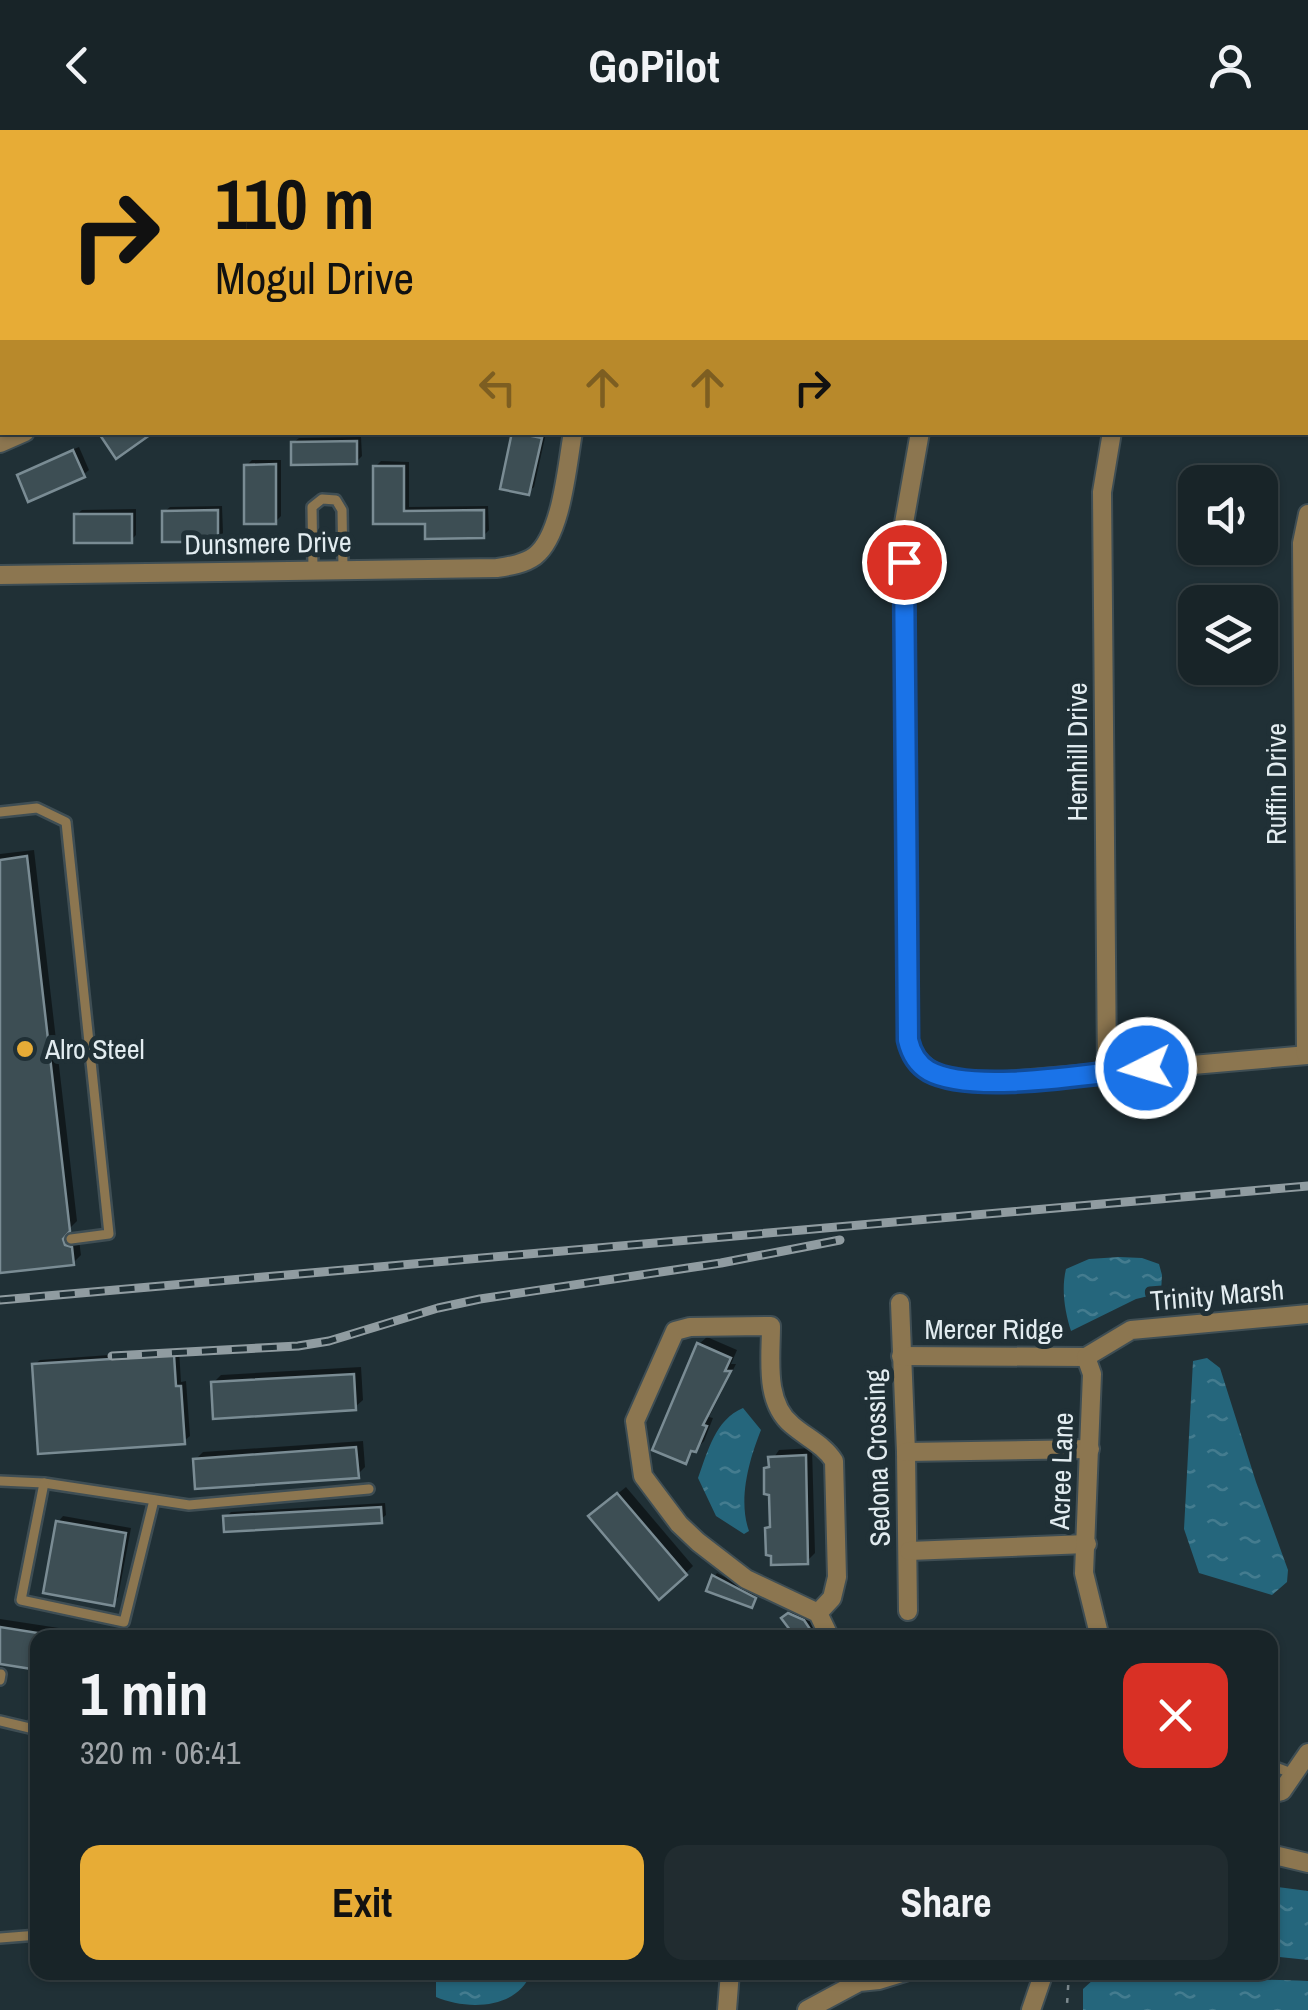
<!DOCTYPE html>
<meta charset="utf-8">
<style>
:root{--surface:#182428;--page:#212c30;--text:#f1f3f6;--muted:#9fa4a8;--line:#364145;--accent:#e7ac36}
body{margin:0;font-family:"Archivo Narrow",sans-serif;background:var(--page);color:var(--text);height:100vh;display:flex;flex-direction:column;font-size:38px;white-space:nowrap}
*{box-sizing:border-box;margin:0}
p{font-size:32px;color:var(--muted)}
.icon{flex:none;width:55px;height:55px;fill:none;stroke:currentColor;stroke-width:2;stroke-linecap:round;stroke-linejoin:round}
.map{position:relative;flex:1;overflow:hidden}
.details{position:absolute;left:30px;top:1500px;width:1248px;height:350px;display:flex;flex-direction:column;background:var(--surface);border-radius:20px;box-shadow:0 2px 8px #0004,0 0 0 2px var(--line)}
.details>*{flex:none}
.top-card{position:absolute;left:0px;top:0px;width:1310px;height:305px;box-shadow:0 2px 8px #0004,0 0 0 2px var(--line);background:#e7ac36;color:#111;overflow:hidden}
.controls{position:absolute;left:1178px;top:335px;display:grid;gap:20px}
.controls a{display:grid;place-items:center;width:100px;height:100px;border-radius:20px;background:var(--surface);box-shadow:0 2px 8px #0004,0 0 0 2px var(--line);font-size:50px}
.pin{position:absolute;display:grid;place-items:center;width:85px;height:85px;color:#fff;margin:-42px;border:5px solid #fff;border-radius:50%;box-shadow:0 2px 10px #0007}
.me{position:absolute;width:110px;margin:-55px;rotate:265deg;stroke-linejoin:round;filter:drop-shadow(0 0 8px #0008)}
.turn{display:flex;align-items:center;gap:35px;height:210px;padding:0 50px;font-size:45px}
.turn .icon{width:130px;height:130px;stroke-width:2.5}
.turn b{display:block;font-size:70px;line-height:85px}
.lanes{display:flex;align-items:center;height:95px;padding:0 50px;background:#0003;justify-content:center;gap:50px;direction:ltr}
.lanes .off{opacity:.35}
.round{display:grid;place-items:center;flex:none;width:105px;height:105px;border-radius:20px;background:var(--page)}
.summary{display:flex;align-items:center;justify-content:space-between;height:170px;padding:0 50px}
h1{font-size:60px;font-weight:700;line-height:75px}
.primary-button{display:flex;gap:20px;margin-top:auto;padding:20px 50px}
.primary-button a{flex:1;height:115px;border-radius:20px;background:var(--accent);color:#111;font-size:40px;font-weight:700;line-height:115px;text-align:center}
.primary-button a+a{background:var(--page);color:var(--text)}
header{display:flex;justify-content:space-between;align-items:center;height:130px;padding:0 50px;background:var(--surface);font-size:45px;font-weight:700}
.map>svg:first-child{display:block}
.water{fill:url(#water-ripples)}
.shadow{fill:#0007}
.building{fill:#3d4e54;stroke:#7a8c94;stroke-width:2.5}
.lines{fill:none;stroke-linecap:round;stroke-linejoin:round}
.service-casing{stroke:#3f4e54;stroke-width:14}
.minor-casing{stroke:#3f4e54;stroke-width:22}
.tertiary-casing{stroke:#3f4e54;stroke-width:25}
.path{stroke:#7d8a8f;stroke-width:2.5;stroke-dasharray:5 8;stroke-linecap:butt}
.service{stroke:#8c7650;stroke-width:9}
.minor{stroke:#8c7650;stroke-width:18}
.tertiary{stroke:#8c7650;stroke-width:20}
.rail-casing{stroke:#909ca1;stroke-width:9}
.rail{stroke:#203036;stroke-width:5;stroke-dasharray:15;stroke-linecap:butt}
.route-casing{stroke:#114b97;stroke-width:25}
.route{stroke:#1a73e8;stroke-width:18}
.poi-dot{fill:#e7ac36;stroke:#203036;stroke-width:4}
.labels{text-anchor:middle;stroke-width:10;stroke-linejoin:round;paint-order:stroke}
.street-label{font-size:28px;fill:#e2ecf0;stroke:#203036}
.poi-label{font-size:28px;fill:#e2ecf0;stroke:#203036;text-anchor:start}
</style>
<header><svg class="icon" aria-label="back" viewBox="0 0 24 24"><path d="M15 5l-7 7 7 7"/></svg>GoPilot<svg class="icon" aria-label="person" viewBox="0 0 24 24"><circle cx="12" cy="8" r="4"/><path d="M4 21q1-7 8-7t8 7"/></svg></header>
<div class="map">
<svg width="1308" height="1880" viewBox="0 0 1308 1880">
<defs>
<pattern id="water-ripples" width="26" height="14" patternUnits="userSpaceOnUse" patternTransform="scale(2.5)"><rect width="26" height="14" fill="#25667c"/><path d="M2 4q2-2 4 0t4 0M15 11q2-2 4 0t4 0" fill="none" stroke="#447c8f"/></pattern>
</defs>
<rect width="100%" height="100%" fill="#203036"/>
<!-- water -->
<g class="water">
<path d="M1119,1127L1142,1128L1159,1134L1162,1145L1161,1163L1136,1169L1071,1201C1065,1182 1061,1160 1066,1139L1089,1129Z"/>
<path d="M1207,1228L1220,1238L1256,1352L1288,1440L1287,1452L1272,1465L1199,1443L1184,1399L1193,1231Z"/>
<path d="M743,1278L761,1300C751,1325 737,1368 749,1401L744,1404L716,1386L698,1348C708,1321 715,1290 743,1278Z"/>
<path d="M1270,1756L1308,1761V1830L1270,1826Z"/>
<path d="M436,1843V1842L531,1843C517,1880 466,1880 436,1867Z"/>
<path d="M1109,1843H1185L1223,1851L1228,1847C1256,1850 1280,1850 1308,1851V1880H1083V1859L1094,1849Z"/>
</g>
<!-- shadow -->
<g class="shadow">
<path d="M0,0H73V2H2L0,24Z"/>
<path d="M515,303H546L534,357L528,362Z"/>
<path d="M361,307L362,326L356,332L293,313L299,308Z"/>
<path d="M79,317L89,340L83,345H20L25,340Z"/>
<path d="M252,330H281V386L275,392L246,336Z"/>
<path d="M381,331L409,332V377L488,376L489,400L483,406L428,391H375V337Z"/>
<path d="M222,376L223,403L217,409L164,382L170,377Z"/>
<path d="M136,379V405L131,410L76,385L82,380Z"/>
<path d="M34,720L77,1091L69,1099L73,1107L79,1110L81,1125L73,1133L0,1141V724Z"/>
<path d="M707,1207L737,1220L731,1234H736L709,1287L713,1288L704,1311L685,1331L699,1214Z"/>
<path d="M179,1220L181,1252L186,1251L190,1306L184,1311L34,1235L40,1230Z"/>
<path d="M361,1237L363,1270L355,1277L213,1253L221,1245Z"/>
<path d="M363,1311L365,1337L357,1345L195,1330L203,1322Z"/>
<path d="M812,1318L815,1423L807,1431L772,1395V1363L766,1339L779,1320Z"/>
<path d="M626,1357L693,1436L685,1444L599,1379Z"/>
<path d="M385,1373L386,1385L380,1390L226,1387L231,1382Z"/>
<path d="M63,1386L131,1398L118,1467L113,1473L58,1392Z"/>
<path d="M717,1443L755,1463L751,1475L714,1447Z"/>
<path d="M793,1481L807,1487L822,1508H799L784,1489Z"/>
<path d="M0,1489L85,1502L84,1508H38L0,1532Z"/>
<path d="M38,1633V1670L29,1669L34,1636Z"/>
</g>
<!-- building -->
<g class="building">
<path d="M98,302H154L116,329Z"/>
<path d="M512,302L542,308L529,365L500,359Z"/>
<path d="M357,311V334L291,335V312Z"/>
<path d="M73,320L85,347L28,372L17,345Z"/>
<path d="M276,334V394H244V335Z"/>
<path d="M373,336H404V381L484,380V408L425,409V394H373Z"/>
<path d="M218,380V412H162V381Z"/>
<rect x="74" y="384" width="58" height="29"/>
<path d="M27,726L70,1101L63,1109L65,1115L72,1117L74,1135L0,1143V730Z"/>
<path d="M697,1213L731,1228L725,1241H731L703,1295L707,1296L696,1322L691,1321L686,1334L652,1320Z"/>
<path d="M174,1225L176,1256H181L185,1314L38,1324L32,1234Z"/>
<path d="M354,1244L356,1280L213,1289L211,1252Z"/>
<path d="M356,1317L359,1348L195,1359L193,1329Z"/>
<path d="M806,1325L808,1434L771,1435V1426L766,1425L765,1398L770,1397L769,1365L764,1364V1338L769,1337L768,1327Z"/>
<path d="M617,1363L687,1445L659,1470L588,1386Z"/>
<path d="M381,1377L382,1393L224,1402L223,1386Z"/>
<path d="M56,1391L126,1403L114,1476L43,1463Z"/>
<path d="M712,1445L756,1468L752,1478L706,1461Z"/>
<path d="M788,1483L804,1490L816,1508H796L781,1488Z"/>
<path d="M0,1497L38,1503V1540L0,1534Z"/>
</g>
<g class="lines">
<defs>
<g id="service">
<path d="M313,439L312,377L322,369L336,370L342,380L343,438"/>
<path d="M0,682L37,678L66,692L109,1104L71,1109"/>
<path d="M0,1351L44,1353L189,1375L369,1359"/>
<path d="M44,1353L21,1470L124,1492L154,1370"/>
<path d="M0,1550L1,1544"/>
<path d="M0,1591L38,1600"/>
<path d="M33,1599L38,1575"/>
<path d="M1270,1635L1294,1644"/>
<path d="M0,1808L38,1805"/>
</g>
<g id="minor">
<path d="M267,2V0"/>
<path d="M634,2V0"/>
<path d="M983,2V0"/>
<path d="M0,56H2"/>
<path d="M0,194L2,192"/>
<path d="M920,302L904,393L908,910C921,955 969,951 1008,951L1308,925"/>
<path d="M0,313L25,302"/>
<path d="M0,445L497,438C510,436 524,434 535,426C562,405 567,335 573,302"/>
<path d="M1306,925L1302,413L1308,384"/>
<path d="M1107,942L1102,362L1112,302"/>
<path d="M900,1173L906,1322L908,1481"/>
<path d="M901,1226L1086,1227"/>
<path d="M906,1322L1090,1319"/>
<path d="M909,1421L1087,1414"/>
<path d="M818,1483L832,1468L837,1447L834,1331C824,1315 807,1308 792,1295C764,1272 771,1228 771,1196L690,1197L675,1201L635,1291L643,1346L679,1394L698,1412L746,1449L818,1483L830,1508"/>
<path d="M1100,1508L1084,1443L1092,1244L1086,1227L1131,1200L1308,1184"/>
<path d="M1270,1664L1282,1661L1308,1623"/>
<path d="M1270,1724L1308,1733"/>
<path d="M727,1880L730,1842"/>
<path d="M807,1880L859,1852L879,1850L905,1842"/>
<path d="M1031,1880L1044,1842"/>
</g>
<g id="tertiary">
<path d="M201,2V0"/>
<path d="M0,250L2,248"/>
</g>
</defs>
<!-- service casing -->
<use href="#service" class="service-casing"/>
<!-- minor casing -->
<use href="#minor" class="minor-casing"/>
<!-- tertiary casing -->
<use href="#tertiary" class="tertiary-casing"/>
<!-- path -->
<g class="path">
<path d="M362,2L363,0"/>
<path d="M541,2L542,0"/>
<path d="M1069,1842L1067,1875L1070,1880"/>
</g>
<!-- service -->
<use href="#service" class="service"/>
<!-- minor -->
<use href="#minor" class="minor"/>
<!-- tertiary -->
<use href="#tertiary" class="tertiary"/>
<defs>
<g id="rail">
<path d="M0,1170L1308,1056"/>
<path d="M112,1226L298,1216L329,1211L438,1178L480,1169L721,1133L840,1110"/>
</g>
</defs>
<!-- rail casing -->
<use href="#rail" class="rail-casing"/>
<!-- rail -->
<use href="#rail" class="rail"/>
</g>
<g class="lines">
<defs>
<path id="route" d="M904,432L908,910C911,923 917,934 929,941C973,965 1095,943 1146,938"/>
</defs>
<!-- route casing -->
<use href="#route" class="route-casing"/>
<!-- route -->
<use href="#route" class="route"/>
</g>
<!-- markers -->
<circle class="poi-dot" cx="25" cy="919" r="10"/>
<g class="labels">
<!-- street labels -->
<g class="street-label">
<text transform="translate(268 413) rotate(-1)" y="10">Dunsmere Drive</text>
<text transform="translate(1077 622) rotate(-90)" y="10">Hemhill Drive</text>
<text transform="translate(1276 654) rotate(-90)" y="10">Ruffin Drive</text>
<text transform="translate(1217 1165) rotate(-5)" y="10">Trinity Marsh</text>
<text x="994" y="1209">Mercer Ridge</text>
<text transform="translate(877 1328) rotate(-92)" y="10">Sedona Crossing</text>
<text transform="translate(1061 1341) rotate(-88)" y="10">Acree Lane</text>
</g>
<!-- poi labels -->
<g class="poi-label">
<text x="45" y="929">Alro Steel</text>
</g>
</g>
</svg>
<div class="controls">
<a><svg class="icon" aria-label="sound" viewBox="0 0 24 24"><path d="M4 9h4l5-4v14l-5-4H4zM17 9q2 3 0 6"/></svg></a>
<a><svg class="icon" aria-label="layers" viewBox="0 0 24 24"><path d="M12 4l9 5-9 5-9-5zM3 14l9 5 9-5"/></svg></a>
</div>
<div class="pin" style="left:904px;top:432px;background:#d93025"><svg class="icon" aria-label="arrive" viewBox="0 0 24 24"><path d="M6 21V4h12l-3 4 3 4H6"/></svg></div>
<svg class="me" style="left:1146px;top:938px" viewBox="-20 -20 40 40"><circle r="17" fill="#1a73e8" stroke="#fff" stroke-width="3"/><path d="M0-11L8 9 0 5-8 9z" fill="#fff"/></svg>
<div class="top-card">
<div class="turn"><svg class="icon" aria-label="right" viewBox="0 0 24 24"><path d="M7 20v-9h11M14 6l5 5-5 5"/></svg><div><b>110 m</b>Mogul Drive</div></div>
<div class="lanes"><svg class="icon off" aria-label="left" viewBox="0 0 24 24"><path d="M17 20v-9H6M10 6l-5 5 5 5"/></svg><svg class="icon off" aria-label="ahead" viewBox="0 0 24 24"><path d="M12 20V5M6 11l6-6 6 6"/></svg><svg class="icon off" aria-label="ahead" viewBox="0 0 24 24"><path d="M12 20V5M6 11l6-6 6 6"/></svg><svg class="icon" aria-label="right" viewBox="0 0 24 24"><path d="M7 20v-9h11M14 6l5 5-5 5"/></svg></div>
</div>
<section class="details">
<div class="summary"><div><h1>1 min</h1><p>320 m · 06:41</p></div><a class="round" style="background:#d93025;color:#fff"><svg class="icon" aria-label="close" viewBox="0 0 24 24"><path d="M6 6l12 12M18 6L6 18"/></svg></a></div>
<div class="primary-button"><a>Exit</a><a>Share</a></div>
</section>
</div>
